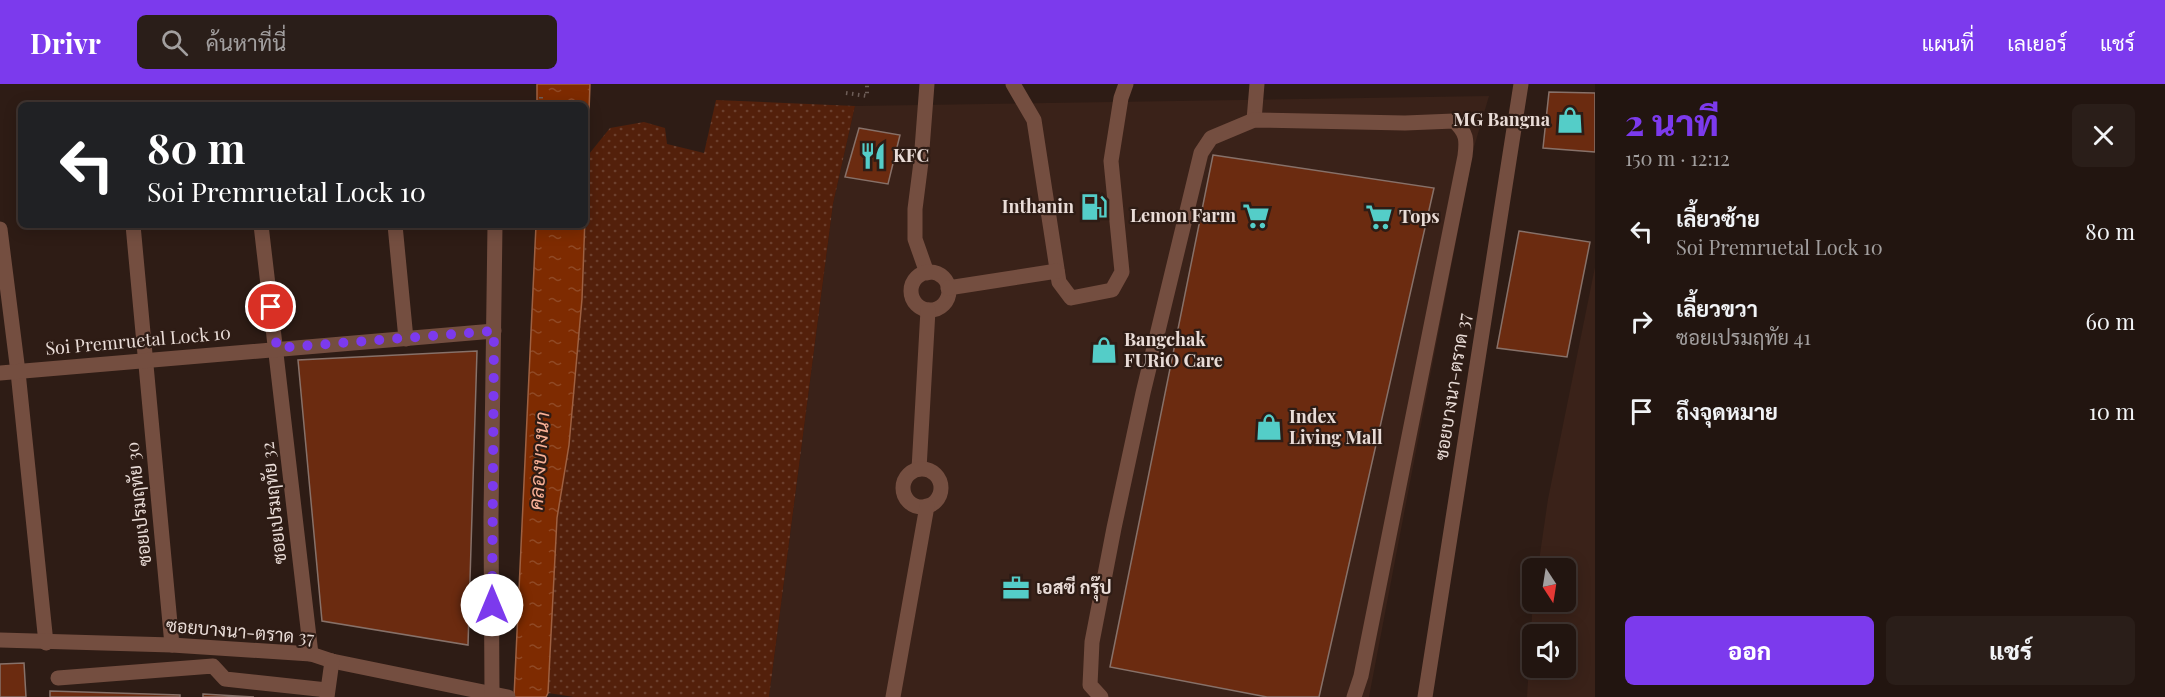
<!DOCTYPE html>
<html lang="th">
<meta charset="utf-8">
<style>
:root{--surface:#221510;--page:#2a1e19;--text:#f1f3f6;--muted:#a29f9f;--line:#3f3430;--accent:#7c3aed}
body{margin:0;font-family:"Playfair Display",Sarabun,serif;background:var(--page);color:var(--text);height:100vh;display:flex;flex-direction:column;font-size:22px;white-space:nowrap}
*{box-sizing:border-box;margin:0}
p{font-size:20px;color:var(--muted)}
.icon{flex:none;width:33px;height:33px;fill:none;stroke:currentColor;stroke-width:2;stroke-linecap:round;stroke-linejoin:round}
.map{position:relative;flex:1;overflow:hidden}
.drawer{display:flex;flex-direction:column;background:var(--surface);width:570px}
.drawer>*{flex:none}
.hud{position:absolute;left:18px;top:18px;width:570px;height:126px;border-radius:9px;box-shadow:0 3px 15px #0003,0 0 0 2px var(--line);background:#202124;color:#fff;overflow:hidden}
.needle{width:39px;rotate:168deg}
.tools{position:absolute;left:1522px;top:474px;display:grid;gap:12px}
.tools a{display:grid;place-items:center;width:54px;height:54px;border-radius:9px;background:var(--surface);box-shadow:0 3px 15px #0003,0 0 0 2px var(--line);font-size:30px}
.pin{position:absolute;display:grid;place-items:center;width:51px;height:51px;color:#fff;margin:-26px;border:3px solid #fff;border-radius:50%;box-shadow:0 2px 6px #0007}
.me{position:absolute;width:66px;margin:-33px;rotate:0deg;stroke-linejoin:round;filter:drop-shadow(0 0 4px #0008)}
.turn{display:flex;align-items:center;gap:21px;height:126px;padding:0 30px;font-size:27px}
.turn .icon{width:78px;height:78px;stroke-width:2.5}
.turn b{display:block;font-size:42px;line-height:51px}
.round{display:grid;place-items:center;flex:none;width:63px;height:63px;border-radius:9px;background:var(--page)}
.head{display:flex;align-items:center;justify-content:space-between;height:102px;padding:0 30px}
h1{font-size:36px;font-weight:800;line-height:45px;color:var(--accent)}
.cta{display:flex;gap:12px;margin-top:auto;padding:12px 30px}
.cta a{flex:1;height:69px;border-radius:9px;background:var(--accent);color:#fff;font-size:24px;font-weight:800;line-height:69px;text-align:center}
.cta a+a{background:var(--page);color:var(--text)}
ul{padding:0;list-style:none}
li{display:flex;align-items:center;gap:18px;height:90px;padding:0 30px}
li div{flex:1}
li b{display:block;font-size:22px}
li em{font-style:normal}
header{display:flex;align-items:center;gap:36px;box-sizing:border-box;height:84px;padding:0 30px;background:var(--accent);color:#fff}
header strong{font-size:28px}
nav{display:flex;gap:33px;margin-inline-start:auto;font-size:21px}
.search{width:420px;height:54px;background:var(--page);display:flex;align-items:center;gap:15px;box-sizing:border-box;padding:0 21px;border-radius:9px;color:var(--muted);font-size:22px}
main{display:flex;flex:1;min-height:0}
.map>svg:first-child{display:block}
.built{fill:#3a2219;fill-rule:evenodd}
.grass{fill:url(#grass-dots)}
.water{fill:url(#water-ripples);stroke:#9e6041;stroke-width:1.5}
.building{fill:#6b2b10;stroke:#877169;stroke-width:1.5}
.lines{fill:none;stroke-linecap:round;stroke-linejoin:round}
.path{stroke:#6e5e58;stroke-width:4;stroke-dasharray:1.5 4.5;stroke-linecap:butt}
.minor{stroke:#744e40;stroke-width:15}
.route{stroke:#7c3aed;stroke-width:10;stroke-dasharray:0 18}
.labels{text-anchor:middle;stroke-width:4.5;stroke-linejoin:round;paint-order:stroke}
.poi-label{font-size:18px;font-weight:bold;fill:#e9dcd7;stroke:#2e1c15;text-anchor:start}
.street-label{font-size:18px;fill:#e9dcd7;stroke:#2e1c15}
.water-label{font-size:20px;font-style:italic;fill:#f9b197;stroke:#2e1c15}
</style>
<header>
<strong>Drivr</strong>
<div class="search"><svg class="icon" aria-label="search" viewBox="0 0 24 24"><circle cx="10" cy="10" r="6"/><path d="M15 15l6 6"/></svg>ค้นหาที่นี่</div>
<nav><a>แผนที่</a><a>เลเยอร์</a><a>แชร์</a></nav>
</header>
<main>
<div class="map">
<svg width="1595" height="613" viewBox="0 0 1595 613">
<defs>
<pattern id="grass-dots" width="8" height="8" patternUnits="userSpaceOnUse" patternTransform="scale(1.5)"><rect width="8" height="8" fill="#53200b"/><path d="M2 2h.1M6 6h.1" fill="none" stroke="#6c402e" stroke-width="1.8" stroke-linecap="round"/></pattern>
<pattern id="water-ripples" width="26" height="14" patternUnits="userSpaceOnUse" patternTransform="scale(1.5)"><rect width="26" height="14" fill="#7e2b01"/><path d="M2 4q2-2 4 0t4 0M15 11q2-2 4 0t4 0" fill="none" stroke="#904925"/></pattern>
</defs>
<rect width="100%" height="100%" fill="#2e1c15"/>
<!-- built -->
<g class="built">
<path d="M1489,12L1474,63L1369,613H769L833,120L855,22Z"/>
<path d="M1595,183V613H1527L1533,515V518H1566V484H1538L1548,415ZM1566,550V584H1533V550Z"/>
</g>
<!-- grass -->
<path class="grass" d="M716,16L855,22L833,120L769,613H574L548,609L557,434L569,361L582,215L589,70L610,44L644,38L665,44L667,60L704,69Z"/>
<!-- water -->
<path class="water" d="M537,0H590L582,215L569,361L557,434L548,609L546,613H514L536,141H585V21H537Z"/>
<!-- building -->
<g class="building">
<path d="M1549,8L1595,9V68L1543,64Z"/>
<path d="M859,44L900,51L888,100L845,93Z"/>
<path d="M1213,71L1434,104L1319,613H1267L1110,583Z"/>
<path d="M1519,147L1590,158L1567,273L1497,264Z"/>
<path d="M477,267L468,561L322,537L298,276Z"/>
<path d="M24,579L26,613H0V580Z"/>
<path d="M50,607L180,611V613H50Z"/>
<path d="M203,610L254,613H203Z"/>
</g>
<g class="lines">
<!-- path -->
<g class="path">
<path d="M846,9L867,12V0"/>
<path d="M541,13V21"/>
</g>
<!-- minor -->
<g class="minor">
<path d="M927,0L921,78L915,125V155L927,189"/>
<path d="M1013,0L1034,36L1059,198L1071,214L1112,206L1122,188L1111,77L1121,14L1126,0"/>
<path d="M1254,36L1257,0"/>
<path d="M133,141L172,561"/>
<path d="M261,141L311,570"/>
<path d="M395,141L406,255"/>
<path d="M0,145L18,288L46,559"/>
<circle cx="930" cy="207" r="19"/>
<path d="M948,204L1057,187"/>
<path d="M0,289L494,247"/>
<path d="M919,385L928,226"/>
<circle cx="922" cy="404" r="19"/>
<path d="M0,556L172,561L311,570L332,577L508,613"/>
<path d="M58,594L213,582L225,595L327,606"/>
<path d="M492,610L491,433L495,141"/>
<path d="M327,613L332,577"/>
<path d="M893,613L927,422"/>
<path d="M1101,613L1090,601L1092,558L1114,444L1143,309L1201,69L1211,54L1254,36L1405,39L1454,37C1467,49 1467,56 1465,72L1361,592L1354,613"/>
<path d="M1425,613L1521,0"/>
</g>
</g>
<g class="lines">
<!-- route -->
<path class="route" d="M271,223L277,264L494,247L492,521"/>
</g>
<!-- icons -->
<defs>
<symbol id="shop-bare" viewBox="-9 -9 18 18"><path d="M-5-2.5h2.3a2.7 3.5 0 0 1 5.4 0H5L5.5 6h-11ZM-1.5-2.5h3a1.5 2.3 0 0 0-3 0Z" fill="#54cdc8" stroke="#2e1c15" stroke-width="2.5" paint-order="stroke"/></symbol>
<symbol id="restaurant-bare" viewBox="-9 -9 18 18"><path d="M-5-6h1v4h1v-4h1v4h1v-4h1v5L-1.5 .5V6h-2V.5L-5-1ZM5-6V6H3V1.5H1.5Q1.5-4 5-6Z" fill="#54cdc8" stroke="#2e1c15" stroke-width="2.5" paint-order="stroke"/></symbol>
<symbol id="fuel-bare" viewBox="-9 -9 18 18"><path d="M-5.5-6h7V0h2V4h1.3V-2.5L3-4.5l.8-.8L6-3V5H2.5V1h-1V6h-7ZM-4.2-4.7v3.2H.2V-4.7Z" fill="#54cdc8" stroke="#2e1c15" stroke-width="2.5" paint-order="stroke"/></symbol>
<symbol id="supermarket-bare" viewBox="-9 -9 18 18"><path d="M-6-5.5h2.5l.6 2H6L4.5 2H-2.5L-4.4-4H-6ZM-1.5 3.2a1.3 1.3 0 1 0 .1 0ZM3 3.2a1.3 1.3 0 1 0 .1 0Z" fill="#54cdc8" stroke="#2e1c15" stroke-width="2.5" paint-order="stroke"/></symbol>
<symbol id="office-bare" viewBox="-9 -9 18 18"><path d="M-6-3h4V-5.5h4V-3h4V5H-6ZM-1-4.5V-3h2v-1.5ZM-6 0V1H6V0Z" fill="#54cdc8" stroke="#2e1c15" stroke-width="2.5" paint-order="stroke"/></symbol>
</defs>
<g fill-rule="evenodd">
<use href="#shop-bare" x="1551" y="17" width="38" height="38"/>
<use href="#restaurant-bare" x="854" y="53" width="38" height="38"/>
<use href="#fuel-bare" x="1075" y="104" width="38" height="38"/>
<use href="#supermarket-bare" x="1237" y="113" width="38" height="38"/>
<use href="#supermarket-bare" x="1360" y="114" width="38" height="38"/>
<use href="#shop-bare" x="1085" y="247" width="38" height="38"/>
<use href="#shop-bare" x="1250" y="324" width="38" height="38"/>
<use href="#office-bare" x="997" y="485" width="38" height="38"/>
</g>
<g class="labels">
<!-- poi labels -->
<g class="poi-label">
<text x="1550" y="42" text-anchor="end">MG Bangna</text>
<text x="893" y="78">KFC</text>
<text x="1074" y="129" text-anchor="end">Inthanin</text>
<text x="1236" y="138" text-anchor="end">Lemon Farm</text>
<text x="1399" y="139">Tops</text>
<text x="1124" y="262">Bangchak<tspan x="1124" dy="21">FURiO Care</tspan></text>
<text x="1289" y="339">Index<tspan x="1289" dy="21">Living Mall</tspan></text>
<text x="1036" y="510">เอสซี กรุ๊ป</text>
</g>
<!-- street labels -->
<g class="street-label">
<text transform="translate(138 257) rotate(-5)" y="6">Soi Premruetal Lock 10</text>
<text transform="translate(1453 303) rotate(-81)" y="6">ซอยบางนา-ตราด 37</text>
<text transform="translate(274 419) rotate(-96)" y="6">ซอยเปรมฤทัย 32</text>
<text transform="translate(139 420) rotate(-96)" y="6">ซอยเปรมฤทัย 30</text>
<text transform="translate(240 548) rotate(5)" y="6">ซอยบางนา-ตราด 37</text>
</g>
<!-- water labels -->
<g class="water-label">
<text transform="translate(539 377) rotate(-86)" y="7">คลองบางนา</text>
</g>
</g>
</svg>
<div class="tools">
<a><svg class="needle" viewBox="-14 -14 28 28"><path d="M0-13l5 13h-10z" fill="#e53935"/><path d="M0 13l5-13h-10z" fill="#a29f9f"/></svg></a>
<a><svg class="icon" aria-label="sound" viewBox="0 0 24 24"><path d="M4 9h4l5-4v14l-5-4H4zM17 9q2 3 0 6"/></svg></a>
</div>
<div class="pin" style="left:271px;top:223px;background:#d93025"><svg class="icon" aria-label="arrive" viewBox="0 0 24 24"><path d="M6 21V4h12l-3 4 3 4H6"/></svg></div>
<svg class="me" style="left:492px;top:521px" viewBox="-20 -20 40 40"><circle r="19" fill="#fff"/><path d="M0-13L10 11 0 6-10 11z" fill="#7c3aed"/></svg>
<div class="hud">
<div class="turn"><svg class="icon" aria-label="left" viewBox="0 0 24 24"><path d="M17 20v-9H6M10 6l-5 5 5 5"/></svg><div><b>80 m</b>Soi Premruetal Lock 10</div></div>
</div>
</div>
<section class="drawer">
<div class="head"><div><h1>2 นาที</h1><p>150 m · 12:12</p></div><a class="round"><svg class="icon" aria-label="close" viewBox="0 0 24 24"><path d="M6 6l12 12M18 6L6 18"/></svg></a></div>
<ul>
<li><svg class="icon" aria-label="left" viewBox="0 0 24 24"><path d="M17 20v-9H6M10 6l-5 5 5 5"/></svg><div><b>เลี้ยวซ้าย</b><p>Soi Premruetal Lock 10</p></div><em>80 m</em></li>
<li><svg class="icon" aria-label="right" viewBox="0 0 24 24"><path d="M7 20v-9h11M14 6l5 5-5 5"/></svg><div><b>เลี้ยวขวา</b><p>ซอยเปรมฤทัย 41</p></div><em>60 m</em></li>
<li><svg class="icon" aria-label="arrive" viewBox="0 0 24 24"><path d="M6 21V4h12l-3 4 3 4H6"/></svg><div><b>ถึงจุดหมาย</b></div><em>10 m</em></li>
</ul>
<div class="cta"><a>ออก</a><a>แชร์</a></div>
</section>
</main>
